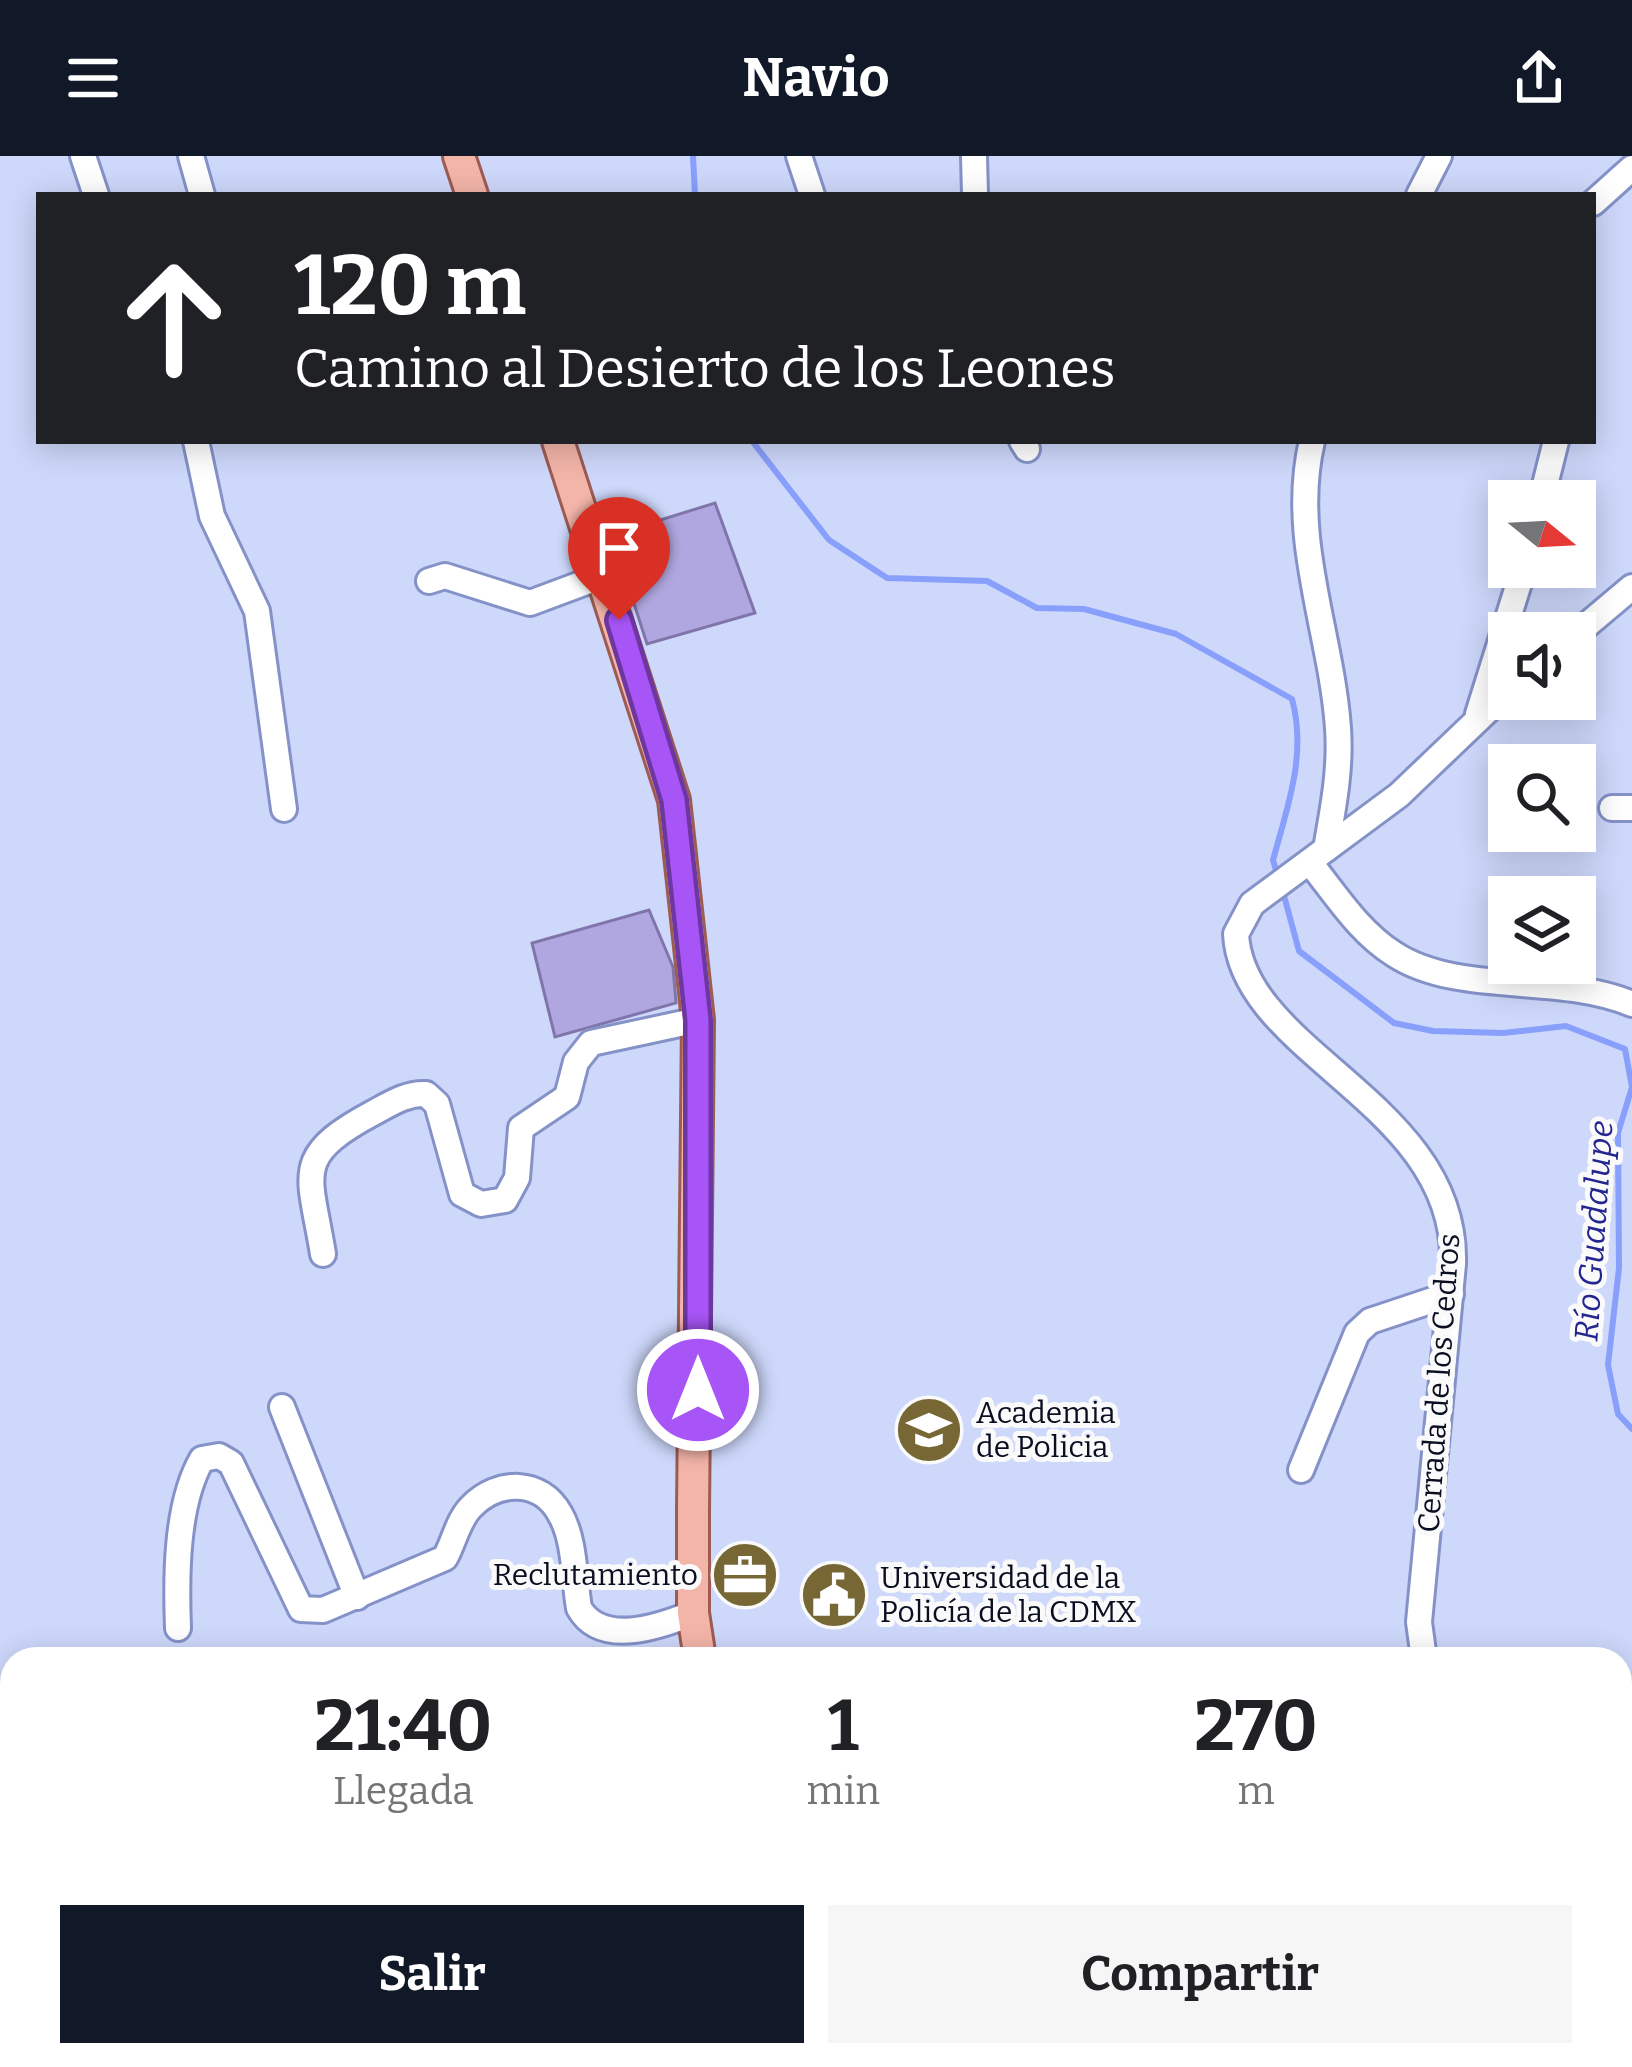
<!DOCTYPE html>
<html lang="es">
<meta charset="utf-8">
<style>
:root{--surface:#fff;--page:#f6f6f6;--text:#202124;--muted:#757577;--accent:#111827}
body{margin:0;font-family:Bitter,serif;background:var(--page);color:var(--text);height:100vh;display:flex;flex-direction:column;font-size:45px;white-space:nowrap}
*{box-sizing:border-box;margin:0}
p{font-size:39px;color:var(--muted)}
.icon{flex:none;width:66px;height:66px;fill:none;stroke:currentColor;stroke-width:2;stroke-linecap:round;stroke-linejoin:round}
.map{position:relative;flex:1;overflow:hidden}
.sheet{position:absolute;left:0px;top:1491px;width:1632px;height:420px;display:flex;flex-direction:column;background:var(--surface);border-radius:36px 36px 0 0;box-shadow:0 6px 30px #0003}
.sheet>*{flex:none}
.banner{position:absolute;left:36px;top:36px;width:1560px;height:252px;border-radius:0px;box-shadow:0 6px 30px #0003;background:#202124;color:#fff;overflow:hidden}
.needle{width:78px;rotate:108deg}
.fabs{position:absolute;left:1488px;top:324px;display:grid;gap:24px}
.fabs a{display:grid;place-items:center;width:108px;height:108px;border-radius:0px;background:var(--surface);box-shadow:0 6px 30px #0003;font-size:60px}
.pin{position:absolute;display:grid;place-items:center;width:102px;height:102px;color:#fff;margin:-123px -51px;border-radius:50% 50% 50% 0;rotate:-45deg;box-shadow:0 0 12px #0007}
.pin .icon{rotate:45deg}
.me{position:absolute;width:132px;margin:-66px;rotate:0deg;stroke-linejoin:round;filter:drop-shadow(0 0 9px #0008)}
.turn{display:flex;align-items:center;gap:42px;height:252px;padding:0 60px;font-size:54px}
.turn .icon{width:156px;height:156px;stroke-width:2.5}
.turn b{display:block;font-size:84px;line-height:102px}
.eta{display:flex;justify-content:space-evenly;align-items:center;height:204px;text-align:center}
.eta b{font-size:72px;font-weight:700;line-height:84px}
.cta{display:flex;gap:24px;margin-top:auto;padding:24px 60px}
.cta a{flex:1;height:138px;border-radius:0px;background:var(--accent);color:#fff;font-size:48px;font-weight:700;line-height:138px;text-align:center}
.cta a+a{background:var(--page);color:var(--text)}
header{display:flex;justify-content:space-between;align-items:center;height:156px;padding:0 60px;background:var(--accent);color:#fff;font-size:54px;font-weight:700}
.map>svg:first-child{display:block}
.green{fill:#cab368}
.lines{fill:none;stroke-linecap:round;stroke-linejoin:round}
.stream{stroke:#899ffc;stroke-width:6}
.building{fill:#b1a7e0;stroke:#8075ab;stroke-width:3}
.minor-casing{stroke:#8492c8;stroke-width:30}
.major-casing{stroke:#9d5b54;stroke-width:36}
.minor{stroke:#fff;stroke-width:24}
.major{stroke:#f4b5a9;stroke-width:30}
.route-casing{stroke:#6d37a1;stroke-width:30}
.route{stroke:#a855f7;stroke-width:21}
.labels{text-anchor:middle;stroke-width:10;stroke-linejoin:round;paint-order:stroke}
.street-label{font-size:30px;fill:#0a0e21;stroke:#fafafa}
.poi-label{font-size:30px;fill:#0a0e21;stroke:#fafafa;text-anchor:start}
.water-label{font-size:33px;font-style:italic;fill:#242690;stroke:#fafafa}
</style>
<header><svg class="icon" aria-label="menu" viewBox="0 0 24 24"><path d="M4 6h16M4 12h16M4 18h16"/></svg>Navio<svg class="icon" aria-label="share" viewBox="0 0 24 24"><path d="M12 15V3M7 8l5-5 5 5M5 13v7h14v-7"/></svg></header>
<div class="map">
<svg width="1632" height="1911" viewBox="0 0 1632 1911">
<rect width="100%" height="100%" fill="#ced8fb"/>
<!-- green -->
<path class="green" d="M916,1899H1231L1232,1911H917Z"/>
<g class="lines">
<!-- stream -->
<g class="stream">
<path d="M693,0L695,39"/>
<path d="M752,285L829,384L887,422L987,425L1037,452L1084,453L1176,478L1292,543C1307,598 1288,649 1273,704L1277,718"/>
<path d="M1283,736L1299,795L1394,867L1433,875L1503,877L1566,870L1625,893L1632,931L1618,977L1619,1112L1608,1209L1618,1258L1632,1273"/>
</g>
</g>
<!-- building -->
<g class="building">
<path d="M715,347L755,457L647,488L612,379Z"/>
<path d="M649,754L673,811L676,847L555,881L532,787Z"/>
</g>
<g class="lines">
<defs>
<g id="minor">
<path d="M83,0L96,39"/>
<path d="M191,0L202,39"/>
<path d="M799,0L812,39"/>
<path d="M974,0L975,39"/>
<path d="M1419,39L1439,0"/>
<path d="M1593,47L1632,12"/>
<path d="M196,285L212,360L257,455L284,653"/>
<path d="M1022,285L1027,293"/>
<path d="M1312,285C1289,382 1331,475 1338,572C1341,613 1333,653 1326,693"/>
<path d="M1541,345L1556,285"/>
<path d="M429,425L445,420L530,447L605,419"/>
<path d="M1575,479L1632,431"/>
<path d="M1478,558L1524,411"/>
<path d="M1612,652H1632"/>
<path d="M1311,708C1336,739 1359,776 1394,798C1458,840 1560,817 1632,848"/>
<path d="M323,1098C310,1017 291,1001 373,957C390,948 406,937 426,938L437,948L462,1038L481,1048L505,1044L517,1022L521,972L567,941L576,906L591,887L698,864"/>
<path d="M282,1251L357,1441"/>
<path d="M1301,1314L1357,1177L1370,1165L1451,1138"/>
<path d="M178,1472C176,1421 176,1348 202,1303L219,1300L231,1307L301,1453L323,1454L445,1402C454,1386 458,1364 471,1351C498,1323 541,1323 560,1358C575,1383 574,1423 579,1452C601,1491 659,1471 693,1457"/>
<path d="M1424,1503L1419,1466L1453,1108C1458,948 1242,898 1236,778L1252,748L1399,639L1509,534"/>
<path d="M1525,1911L1528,1899"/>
</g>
<g id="major">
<path d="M459,0L472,39"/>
<path d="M558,285L674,644L698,864L693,1354V1457L700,1503"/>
<path d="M780,1899L782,1911"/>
</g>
</defs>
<!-- minor casing -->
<use href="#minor" class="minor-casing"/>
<!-- major casing -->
<use href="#major" class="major-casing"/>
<!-- minor -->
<use href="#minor" class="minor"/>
<!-- major -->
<use href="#major" class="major"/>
</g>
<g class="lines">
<defs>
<path id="route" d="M619,464L674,644L698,864V1234"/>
</defs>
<!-- route casing -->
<use href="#route" class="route-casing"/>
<!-- route -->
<use href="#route" class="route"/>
</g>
<!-- icons -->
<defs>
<symbol id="school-disc" viewBox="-11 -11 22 22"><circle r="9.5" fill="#766734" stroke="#fafafa"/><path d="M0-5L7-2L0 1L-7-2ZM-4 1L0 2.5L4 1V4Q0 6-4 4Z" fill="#fff"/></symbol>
<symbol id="office-disc" viewBox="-11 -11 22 22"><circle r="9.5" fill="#766734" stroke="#fafafa"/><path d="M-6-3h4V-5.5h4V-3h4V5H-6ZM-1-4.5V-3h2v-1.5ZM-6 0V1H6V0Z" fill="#fff"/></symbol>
<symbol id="civic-disc" viewBox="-11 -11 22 22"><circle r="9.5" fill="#766734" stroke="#fafafa"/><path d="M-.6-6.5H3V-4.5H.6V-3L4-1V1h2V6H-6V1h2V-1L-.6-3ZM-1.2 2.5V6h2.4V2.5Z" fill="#fff"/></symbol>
</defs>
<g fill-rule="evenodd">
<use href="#school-disc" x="891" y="1236" width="76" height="76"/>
<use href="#office-disc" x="707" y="1381" width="76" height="76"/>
<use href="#civic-disc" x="796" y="1401" width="76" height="76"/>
</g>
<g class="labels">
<!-- street labels -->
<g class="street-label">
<text transform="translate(1439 1227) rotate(-86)" y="10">Cerrada de los Cedros</text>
</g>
<!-- poi labels -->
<g class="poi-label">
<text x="976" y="1267">Academia<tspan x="976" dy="34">de Policia</tspan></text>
<text x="698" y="1429" text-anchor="end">Reclutamiento</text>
<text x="880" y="1432">Universidad de la<tspan x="880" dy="34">Policía de la CDMX</tspan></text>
</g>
<!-- water labels -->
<g class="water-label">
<text transform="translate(1593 1075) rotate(-86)" y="12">Río Guadalupe</text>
</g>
</g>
</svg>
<div class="fabs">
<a><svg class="needle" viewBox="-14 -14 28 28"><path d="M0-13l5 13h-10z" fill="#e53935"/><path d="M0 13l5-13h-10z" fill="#757577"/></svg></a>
<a><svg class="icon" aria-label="sound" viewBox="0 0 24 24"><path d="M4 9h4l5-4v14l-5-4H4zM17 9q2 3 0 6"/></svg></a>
<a><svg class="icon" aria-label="search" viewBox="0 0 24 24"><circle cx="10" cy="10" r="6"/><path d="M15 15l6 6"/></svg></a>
<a><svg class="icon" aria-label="layers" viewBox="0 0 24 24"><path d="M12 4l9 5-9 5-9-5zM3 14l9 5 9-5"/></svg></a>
</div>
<div class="pin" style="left:619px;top:464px;background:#d93025"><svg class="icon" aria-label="arrive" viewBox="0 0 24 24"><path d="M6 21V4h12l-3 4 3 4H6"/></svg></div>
<svg class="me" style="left:698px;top:1234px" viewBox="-20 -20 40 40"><circle r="17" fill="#a855f7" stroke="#fff" stroke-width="3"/><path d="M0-11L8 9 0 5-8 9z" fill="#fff"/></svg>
<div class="banner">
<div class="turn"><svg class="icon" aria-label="ahead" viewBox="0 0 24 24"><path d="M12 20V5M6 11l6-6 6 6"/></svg><div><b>120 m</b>Camino al Desierto de los Leones</div></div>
</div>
<section class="sheet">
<div class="eta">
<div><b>21:40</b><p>Llegada</p></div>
<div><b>1</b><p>min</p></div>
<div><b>270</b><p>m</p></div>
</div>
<div class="cta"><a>Salir</a><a>Compartir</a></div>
</section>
</div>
